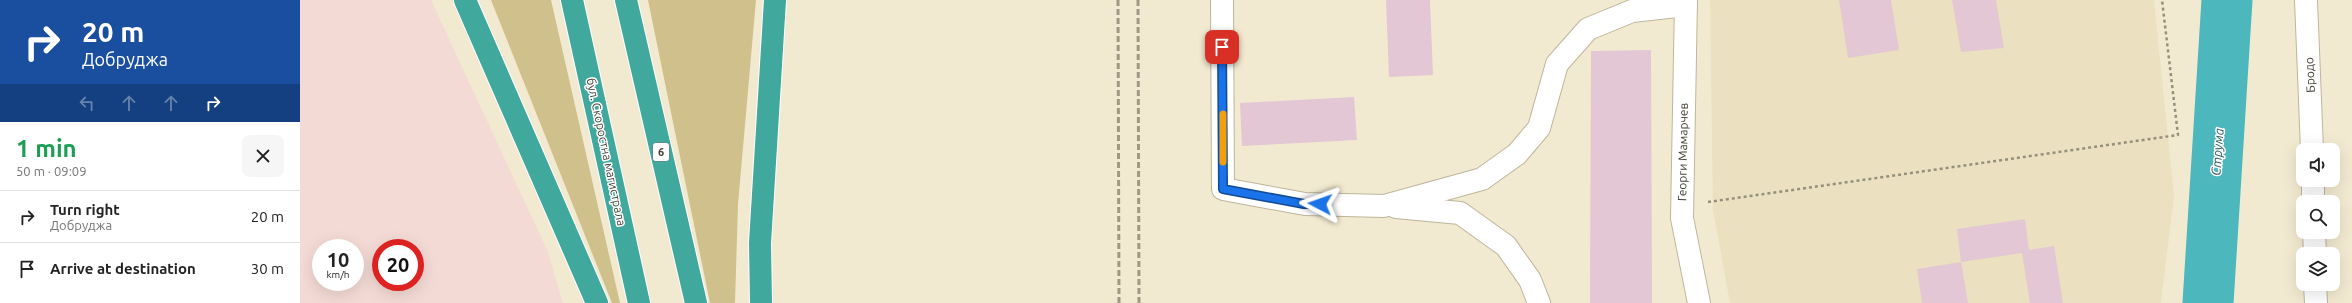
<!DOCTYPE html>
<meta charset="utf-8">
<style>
:root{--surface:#fff;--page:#f6f6f6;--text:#222;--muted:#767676;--line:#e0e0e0}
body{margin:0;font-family:Ubuntu,sans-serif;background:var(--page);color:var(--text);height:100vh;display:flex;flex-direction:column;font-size:15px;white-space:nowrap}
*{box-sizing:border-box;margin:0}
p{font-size:13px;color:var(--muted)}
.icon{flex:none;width:22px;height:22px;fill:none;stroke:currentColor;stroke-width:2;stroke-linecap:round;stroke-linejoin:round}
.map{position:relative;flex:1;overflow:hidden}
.panel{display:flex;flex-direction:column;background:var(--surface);width:300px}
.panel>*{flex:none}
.banner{background:#1a4fa0;color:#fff;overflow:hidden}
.buttons{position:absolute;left:1996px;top:143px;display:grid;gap:8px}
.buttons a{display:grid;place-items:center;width:44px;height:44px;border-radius:8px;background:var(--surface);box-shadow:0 4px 16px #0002;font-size:20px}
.speed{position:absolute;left:12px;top:239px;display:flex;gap:8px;font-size:20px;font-weight:700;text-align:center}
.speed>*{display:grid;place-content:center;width:52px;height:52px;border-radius:50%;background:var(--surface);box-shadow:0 4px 16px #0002;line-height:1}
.speed small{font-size:10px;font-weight:400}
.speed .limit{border:6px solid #d22;background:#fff;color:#111}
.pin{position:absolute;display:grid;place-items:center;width:34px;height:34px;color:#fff;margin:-17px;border-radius:8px;box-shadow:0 2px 6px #0006}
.me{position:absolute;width:44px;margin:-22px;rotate:274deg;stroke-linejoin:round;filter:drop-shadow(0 0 3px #0008)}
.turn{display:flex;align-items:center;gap:14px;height:84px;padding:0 16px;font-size:18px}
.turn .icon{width:52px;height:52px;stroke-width:2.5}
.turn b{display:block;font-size:28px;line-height:34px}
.lanes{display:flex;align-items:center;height:38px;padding:0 16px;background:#0003;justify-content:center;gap:20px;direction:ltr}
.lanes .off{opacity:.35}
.round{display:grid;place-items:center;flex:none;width:42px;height:42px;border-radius:8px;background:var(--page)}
.overview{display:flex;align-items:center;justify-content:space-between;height:68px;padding:0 16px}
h1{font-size:24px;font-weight:600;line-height:30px;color:#1e9e55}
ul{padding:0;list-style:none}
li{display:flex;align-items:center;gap:12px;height:52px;padding:0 16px;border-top:1px solid var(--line)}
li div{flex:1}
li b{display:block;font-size:15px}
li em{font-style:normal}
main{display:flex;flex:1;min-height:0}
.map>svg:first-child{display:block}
.commercial{fill:#f4dad4;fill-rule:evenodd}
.built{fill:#ebe0bf}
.green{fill:#d0c08c}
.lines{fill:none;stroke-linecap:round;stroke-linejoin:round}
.river{stroke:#4cb7bc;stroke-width:51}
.building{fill:#e3c7d4}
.minor-casing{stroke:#bdb59c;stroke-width:24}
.highway-casing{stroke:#fff;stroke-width:24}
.path{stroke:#95907e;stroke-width:2.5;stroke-dasharray:3 3;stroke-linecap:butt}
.minor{stroke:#fff;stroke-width:22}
.highway{stroke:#41a89e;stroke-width:22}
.rail{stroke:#9e9885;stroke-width:3;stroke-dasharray:6 3;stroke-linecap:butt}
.route-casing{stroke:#114b97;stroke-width:10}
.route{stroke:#1a73e8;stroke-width:7}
.slow{stroke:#f59e0b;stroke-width:7}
.labels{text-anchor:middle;stroke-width:3;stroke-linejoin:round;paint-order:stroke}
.shield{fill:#fff;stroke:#797770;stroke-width:1}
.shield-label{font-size:11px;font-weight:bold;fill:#403d32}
.street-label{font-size:12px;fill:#403d32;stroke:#fff}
.water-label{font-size:13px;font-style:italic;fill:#2d5b5e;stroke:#fff}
</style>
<main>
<section class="panel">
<div class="banner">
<div class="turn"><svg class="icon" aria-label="right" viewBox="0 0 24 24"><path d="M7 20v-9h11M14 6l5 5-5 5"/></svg><div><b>20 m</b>Добруджа</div></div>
<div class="lanes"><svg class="icon off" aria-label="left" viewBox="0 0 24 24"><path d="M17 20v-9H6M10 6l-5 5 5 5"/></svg><svg class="icon off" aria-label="ahead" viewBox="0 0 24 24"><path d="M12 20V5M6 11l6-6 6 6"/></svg><svg class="icon off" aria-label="ahead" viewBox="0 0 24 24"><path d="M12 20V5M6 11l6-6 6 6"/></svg><svg class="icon" aria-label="right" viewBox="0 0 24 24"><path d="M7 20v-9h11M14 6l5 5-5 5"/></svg></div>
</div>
<div class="overview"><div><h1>1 min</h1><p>50 m · 09:09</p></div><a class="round"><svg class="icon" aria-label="close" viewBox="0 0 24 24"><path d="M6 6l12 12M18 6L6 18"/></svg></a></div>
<ul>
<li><svg class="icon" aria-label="right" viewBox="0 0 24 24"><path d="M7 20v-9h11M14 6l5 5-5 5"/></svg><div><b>Turn right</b><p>Добруджа</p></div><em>20 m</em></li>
<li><svg class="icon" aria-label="arrive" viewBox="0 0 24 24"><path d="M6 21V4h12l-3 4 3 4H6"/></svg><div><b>Arrive at destination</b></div><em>30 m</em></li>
</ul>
</section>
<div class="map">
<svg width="2052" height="303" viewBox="0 0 2052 303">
<rect width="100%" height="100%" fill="#f2ead0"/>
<!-- commercial -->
<path class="commercial" d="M0,0H131L248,252L263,303H0ZM21,248H55V282H21ZM81,248H115V282H81Z"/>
<!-- built -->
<path class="built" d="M1410,0H1854L1874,196L1861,303H1430L1413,210Z"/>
<!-- green -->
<g class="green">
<path d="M191,0H251L320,303H312Z"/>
<path d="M348,0H456L438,204L435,303H410Z"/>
</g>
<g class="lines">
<!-- river -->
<path class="river" d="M1908,303L1927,0"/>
</g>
<!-- building -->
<g class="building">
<path d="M1086,0H1130L1133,75L1089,77Z"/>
<path d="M1539,0H1591L1599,50L1548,58Z"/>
<path d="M1652,0H1696L1704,48L1661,52Z"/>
<path d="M1351,50L1352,303H1290L1291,51Z"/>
<path d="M1054,97L1057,140L942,146L940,103Z"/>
<path d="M1725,219L1729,250L1754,246L1763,303H1730L1722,253L1661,262L1668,303H1622L1617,269L1661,262L1657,229Z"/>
</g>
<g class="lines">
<defs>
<g id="minor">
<path d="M922,0L923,189L1005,204L1084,206L1182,179L1217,154L1239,128L1257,64L1288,29L1332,11L1386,5"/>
<path d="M1386,0L1382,218L1399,303"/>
<path d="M2006,0L2012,150"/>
<path d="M2013,180V202"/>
<path d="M1096,207L1160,213L1206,246L1230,280L1239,303"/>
<path d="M2014,232L2015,254"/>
<path d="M2015,284L2016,303"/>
</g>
<g id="highway">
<path d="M165,0L297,303"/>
<path d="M272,0L339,303"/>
<path d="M326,0L396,303"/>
<path d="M461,303L460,243L475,0"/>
</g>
</defs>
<!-- minor casing -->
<use href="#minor" class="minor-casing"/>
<!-- highway casing -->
<use href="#highway" class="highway-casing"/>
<!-- path -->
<path class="path" d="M1408,202L1878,135L1862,0"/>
<!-- minor -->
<use href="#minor" class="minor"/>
<!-- highway -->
<use href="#highway" class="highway"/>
<!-- rail -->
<g class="rail">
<path d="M818,0L819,303"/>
<path d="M838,0L839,303"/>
</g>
</g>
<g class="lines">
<defs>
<path id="route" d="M922,47L923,189L1004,204H1020"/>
</defs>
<!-- route casing -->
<use href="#route" class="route-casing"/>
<!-- route -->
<use href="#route" class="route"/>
<!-- slow -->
<path class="slow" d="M923,114V162"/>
</g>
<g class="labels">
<!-- shield labels -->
<rect class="shield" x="353" y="143" width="16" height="18" rx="3"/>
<g class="shield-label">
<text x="361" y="156">6</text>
</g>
<!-- street labels -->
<g class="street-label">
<text transform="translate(2010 75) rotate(-93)" y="4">Бродо</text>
<text transform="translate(306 152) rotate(78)" y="4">бул. Скоростна магистрала</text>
<text transform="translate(1383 152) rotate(-89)" y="4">Георги Мамарчев</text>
</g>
<!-- water labels -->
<g class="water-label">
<text transform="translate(1917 152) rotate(-86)" y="5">Струма</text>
</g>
</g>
</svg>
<div class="buttons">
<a><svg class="icon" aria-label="sound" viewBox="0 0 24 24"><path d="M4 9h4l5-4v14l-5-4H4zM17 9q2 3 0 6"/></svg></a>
<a><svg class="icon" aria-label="search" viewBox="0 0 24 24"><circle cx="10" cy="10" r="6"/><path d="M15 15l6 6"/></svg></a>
<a><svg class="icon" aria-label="layers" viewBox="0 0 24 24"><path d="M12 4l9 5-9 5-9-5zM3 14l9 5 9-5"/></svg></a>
</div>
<div class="speed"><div>10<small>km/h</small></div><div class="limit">20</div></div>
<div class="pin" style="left:922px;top:47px;background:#d93025"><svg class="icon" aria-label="arrive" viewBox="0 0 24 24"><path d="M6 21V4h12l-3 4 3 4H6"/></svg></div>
<svg class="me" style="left:1020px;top:204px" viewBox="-20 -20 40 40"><path d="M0-17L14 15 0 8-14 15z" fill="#1a73e8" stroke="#fff" stroke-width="4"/></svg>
</div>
</main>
